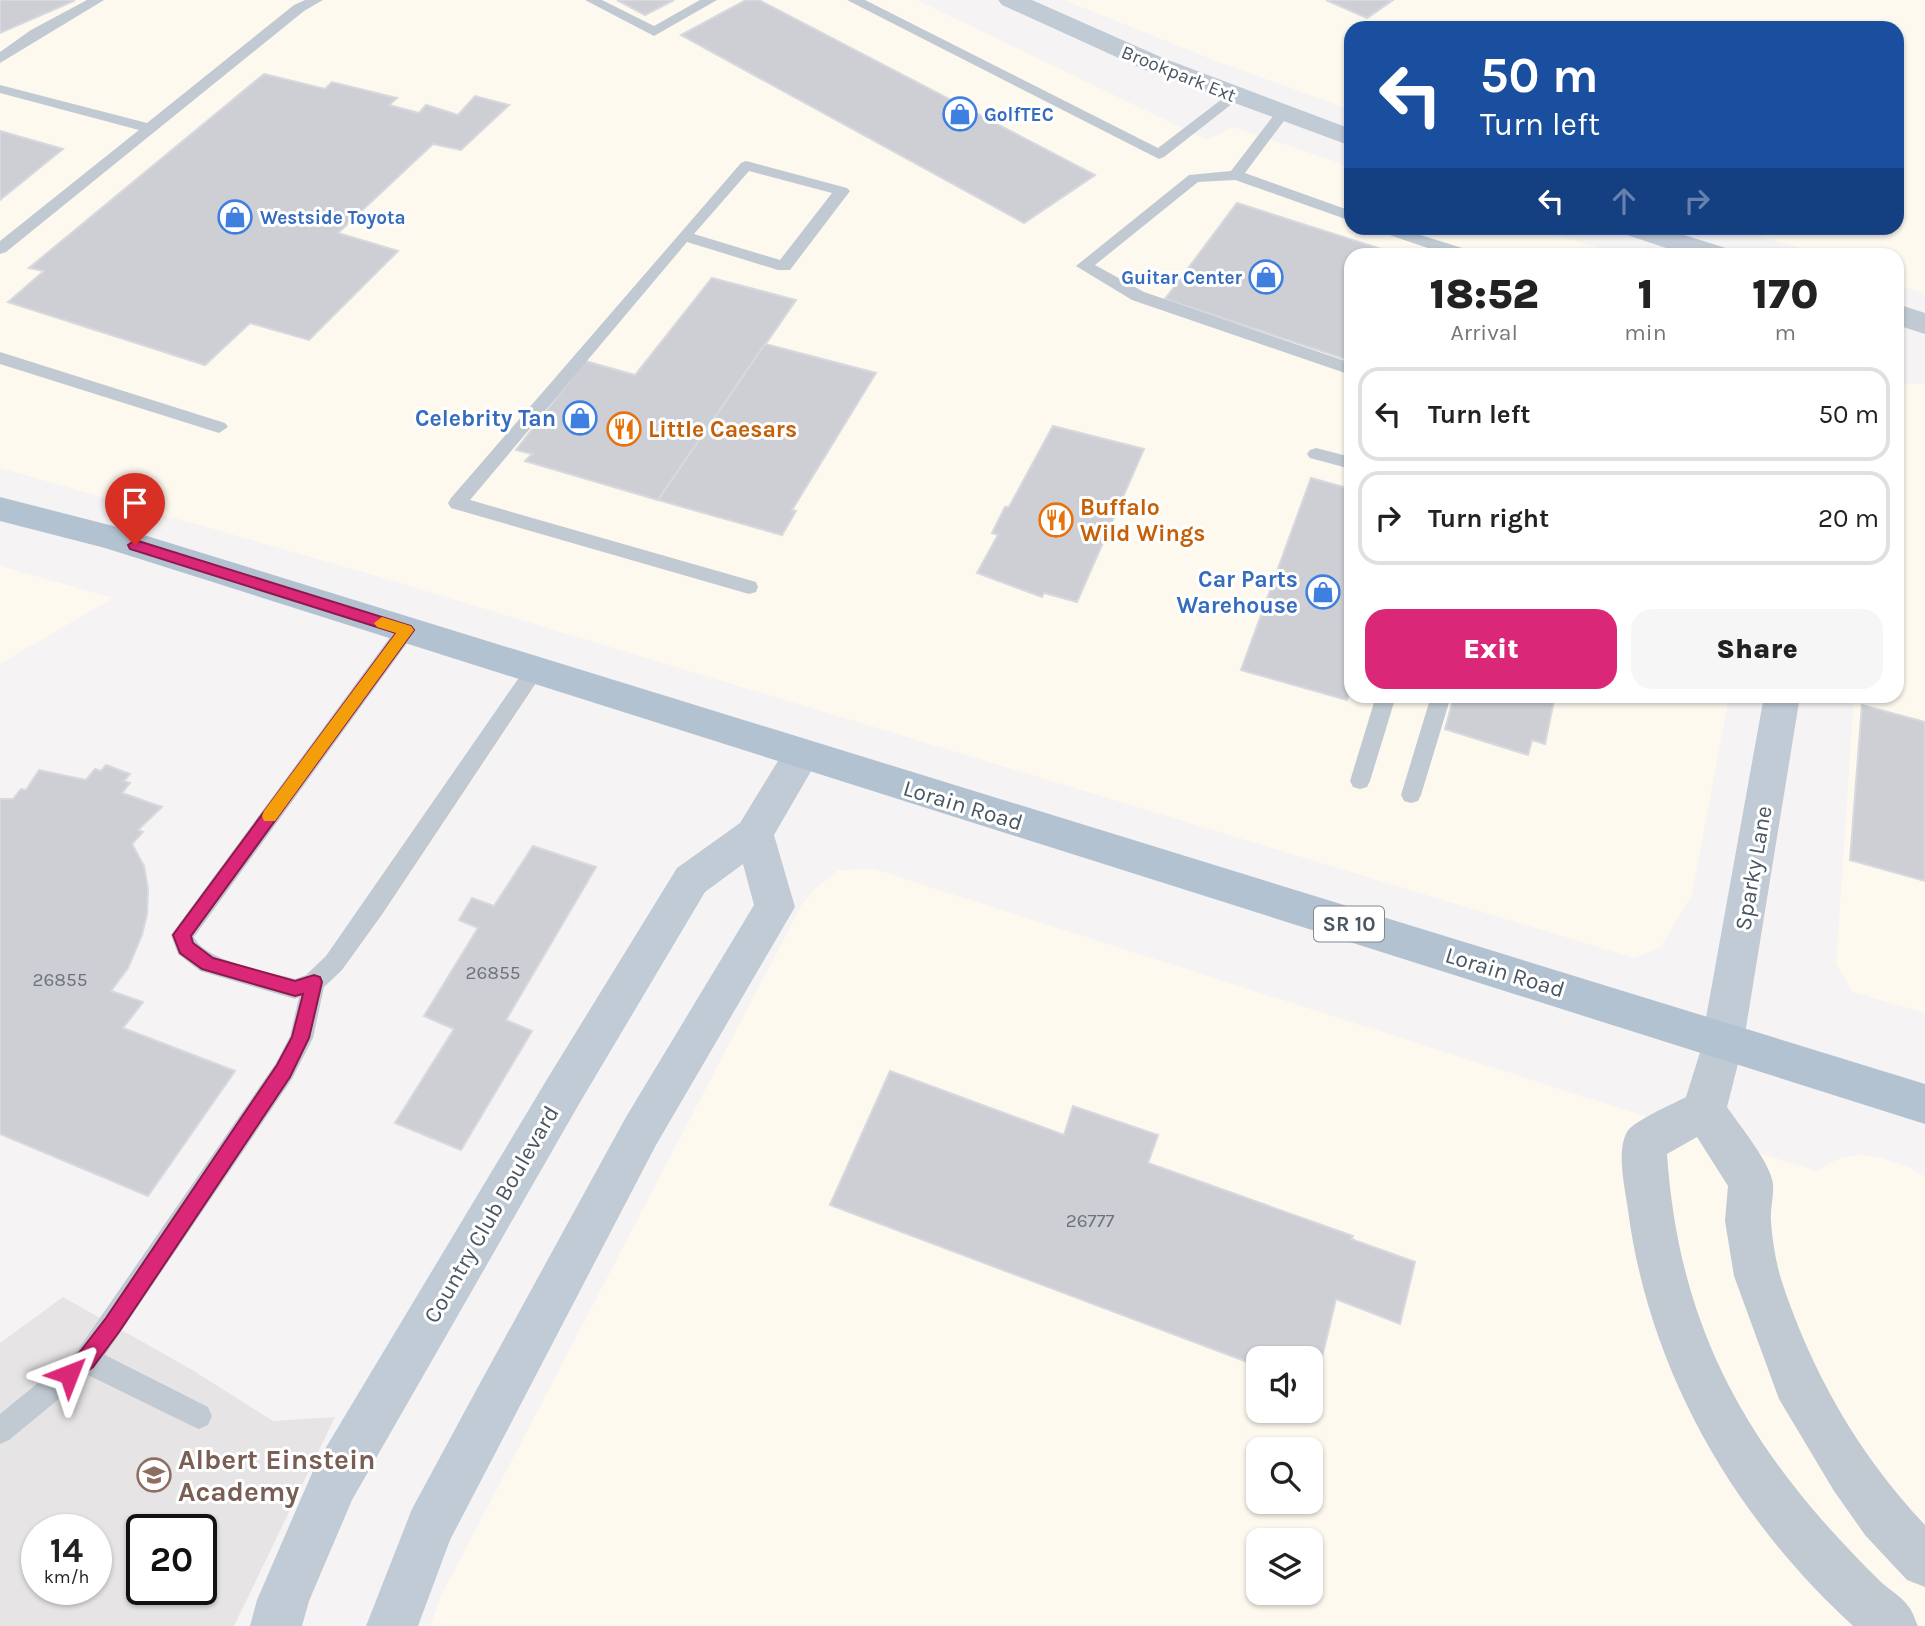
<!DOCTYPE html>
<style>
:root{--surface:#fff;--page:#f6f6f6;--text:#222;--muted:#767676;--line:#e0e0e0;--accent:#db2777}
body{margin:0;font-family:Karla,sans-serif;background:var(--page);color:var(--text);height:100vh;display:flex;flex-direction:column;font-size:26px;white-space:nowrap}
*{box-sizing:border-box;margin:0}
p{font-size:23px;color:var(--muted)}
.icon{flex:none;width:38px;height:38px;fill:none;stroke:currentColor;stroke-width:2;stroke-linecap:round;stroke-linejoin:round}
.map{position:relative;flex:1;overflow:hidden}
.details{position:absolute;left:1344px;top:248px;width:560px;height:455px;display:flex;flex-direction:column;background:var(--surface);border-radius:21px;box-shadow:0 2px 5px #0004}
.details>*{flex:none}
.guide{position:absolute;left:1344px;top:21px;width:560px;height:214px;border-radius:21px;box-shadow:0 2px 5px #0004;background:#1a4fa0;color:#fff;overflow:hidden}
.fabs{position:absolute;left:1246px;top:1346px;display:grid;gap:14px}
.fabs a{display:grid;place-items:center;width:77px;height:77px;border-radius:14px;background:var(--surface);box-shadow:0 2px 5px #0004;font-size:35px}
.speed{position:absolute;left:21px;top:1514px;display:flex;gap:14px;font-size:35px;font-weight:700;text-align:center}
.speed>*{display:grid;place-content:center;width:91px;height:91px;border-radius:50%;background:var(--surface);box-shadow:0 2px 5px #0004;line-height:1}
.speed small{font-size:18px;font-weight:400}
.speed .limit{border:4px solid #111;border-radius:10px;background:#fff;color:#111}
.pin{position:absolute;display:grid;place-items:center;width:60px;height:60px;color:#fff;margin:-72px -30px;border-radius:50% 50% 50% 0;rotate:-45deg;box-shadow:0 0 7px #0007}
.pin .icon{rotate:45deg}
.me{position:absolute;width:77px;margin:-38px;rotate:45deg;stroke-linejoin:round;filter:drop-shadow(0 0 5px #0008)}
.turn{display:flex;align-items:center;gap:24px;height:147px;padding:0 21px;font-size:32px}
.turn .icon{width:91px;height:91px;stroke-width:2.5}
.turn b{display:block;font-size:49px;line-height:60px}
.lanes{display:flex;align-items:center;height:66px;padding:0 21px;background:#0003;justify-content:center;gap:35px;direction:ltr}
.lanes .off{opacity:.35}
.eta{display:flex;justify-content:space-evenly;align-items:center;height:119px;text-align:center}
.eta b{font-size:42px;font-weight:800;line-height:49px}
.cta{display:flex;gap:14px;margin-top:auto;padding:14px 21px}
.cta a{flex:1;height:80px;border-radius:21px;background:var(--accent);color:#fff;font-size:28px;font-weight:800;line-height:80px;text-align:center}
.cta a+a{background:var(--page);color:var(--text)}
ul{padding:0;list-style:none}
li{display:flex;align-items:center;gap:21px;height:94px;margin:0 14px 10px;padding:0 7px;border:4px solid var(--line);border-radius:21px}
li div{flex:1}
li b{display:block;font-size:26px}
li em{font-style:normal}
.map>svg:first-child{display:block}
.commercial{fill:#fdf9ef;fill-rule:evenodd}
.education{fill:#e6e4e5;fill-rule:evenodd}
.building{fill:#cdcfd5;stroke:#d7d9de;stroke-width:2}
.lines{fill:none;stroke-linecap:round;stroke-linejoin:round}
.lane{fill:#c1cad2;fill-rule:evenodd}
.street{fill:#c1cad2;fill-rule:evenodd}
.secondary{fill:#c1cbd6;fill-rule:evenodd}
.primary{fill:#b3c2d1;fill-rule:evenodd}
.route{fill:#db2777;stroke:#8e194d;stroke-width:2}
.slow{fill:#f59e0b}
.labels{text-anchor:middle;stroke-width:6;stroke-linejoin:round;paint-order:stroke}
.far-street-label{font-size:19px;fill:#4a5661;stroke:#fff}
.far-shop-label{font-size:19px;font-weight:bold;fill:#366cbe;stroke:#fff;text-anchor:start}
.number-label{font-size:19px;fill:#6b747e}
.shield{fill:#fff;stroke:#808990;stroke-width:2}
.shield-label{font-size:21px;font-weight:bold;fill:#4a5661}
.shop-label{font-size:23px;font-weight:bold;fill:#366cbe;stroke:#fff;text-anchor:end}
.food-label{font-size:23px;font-weight:bold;fill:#c56008;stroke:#fff;text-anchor:start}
.street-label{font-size:23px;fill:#4a5661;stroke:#fff}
.near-education-label{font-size:28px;font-weight:bold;fill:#785e54;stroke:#fff;text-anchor:start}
</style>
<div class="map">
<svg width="1925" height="1626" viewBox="0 0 1925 1626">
<rect width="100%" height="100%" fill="#f5f3f3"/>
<!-- commercial -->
<g class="commercial">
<path d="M0,0H917L1207,140L1233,127L1351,167V228H1530L1623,255L1351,256V696L1729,697L1692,894L1661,947L1634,958L370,574L0,468Z"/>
<path d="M1064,0H1925V294L1897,284V256L1822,255L1732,228H1897V28H1351V110L1216,61Z"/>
<path d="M1900,384H1925V1013L1853,992L1836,964L1854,697L1897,696V386Z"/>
<path d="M0,566L113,598L0,664Z"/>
<path d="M874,869L1816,1171L1840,1158L1857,1155L1877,1157L1911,1168L1925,1177V1626H430L442,1594L802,904L816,888L838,870ZM1258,1358H1311V1410H1258ZM1258,1449H1311V1502H1258ZM1258,1540H1311V1592H1258Z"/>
</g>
<!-- education -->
<path class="education" d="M63,1297L189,1368L273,1421L335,1417L234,1626H0V1343ZM37,1530H96V1589H37ZM142,1530H201V1589H142Z"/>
<!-- building -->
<g class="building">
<path d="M0,0H73L74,1L0,33Z"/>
<path d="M617,0H674L645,15Z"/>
<path d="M746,0H759L1095,175L1024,223L681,35Z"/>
<path d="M1326,0H1393L1367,18Z"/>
<path d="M264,74L325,89L332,82L397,98L389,105L419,113L426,105L458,115L475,96L509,105L461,150L433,144L338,233L398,251L309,340L250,323L205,365L8,302L44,271L29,268Z"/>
<path d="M0,131L63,149L0,200Z"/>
<path d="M1237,203L1403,256H1351V361L1165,299Z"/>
<path d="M712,278L796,300L658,500L525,461L532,454L516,450L585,361L635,375Z"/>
<path d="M765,344L876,373L792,510L796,511L782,535L658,500Z"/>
<path d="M1053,426L1144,449L1077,602L1044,593L1042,597L977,573L998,535L992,533L1005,507H1009Z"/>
<path d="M1311,478L1351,489V688L1347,700L1241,670Z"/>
<path d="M1454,696H1555L1545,744L1532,740L1528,755L1445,729Z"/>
<path d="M1862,705L1925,722V881L1850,860Z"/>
<path d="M106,765L130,774L124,781L130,783L122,793L162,807L138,830L143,832L132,844L144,866L148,889L147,914L142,935L128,968L111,991L143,1002L123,1028L235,1071L148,1196L0,1134V799H13L21,789L26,790L39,770L86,780L95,769L101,771Z"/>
<path d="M533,846L596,867L506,1020L532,1031L461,1150L395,1123L454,1029L424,1016L478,928L459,920L472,898L494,906Z"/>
<path d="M890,1071L1064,1135L1073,1106L1158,1135L1148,1163L1353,1236L1351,1239L1415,1262L1400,1324L1336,1299L1315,1387L1311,1385V1358H1258V1366L830,1205Z"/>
</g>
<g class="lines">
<!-- lane -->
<g class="lane">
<path d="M87,0H104L0,63V52L31,30Z"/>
<path d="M305,0H323L304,11L6,252L0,254V241L139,130L0,93V85L147,123L294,5Z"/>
<path d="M585,0H602L654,26L700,0H717L654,36Z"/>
<path d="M847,0H865L1158,148L1230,93H1240L1242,96L1164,157L1159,159Z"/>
<path d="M1282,110L1289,114L1245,173L1351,211V221L1235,180L1198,182L1095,265L1144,292L1351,363V375L1132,300L1076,266L1189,175L1231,171L1277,111Z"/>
<path d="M746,161L847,188L850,191L790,270H778L687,242L470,500L756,582L758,587L756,592L749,594L451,508L448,503L451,498L741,163ZM749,171L832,193L780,260L694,234Z"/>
<path d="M1376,228H1398L1475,252L1477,256H1451L1378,231Z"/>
<path d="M0,352L225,423L228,427L219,433L0,364Z"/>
<path d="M1316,448L1351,457V469L1310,458L1307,454L1310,450Z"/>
<path d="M406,623L413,625L416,630L413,635L194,937C204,961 270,972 295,979L306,975L326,956L527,666L534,663L541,666L544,671L383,913L342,970L324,987L313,1038L292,1079L105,1355L208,1407L212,1416L208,1425L199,1429L190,1425L88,1375L9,1440L0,1444V1414L77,1351L276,1063L290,1036L299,997L295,999L200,971L178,954L171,935L399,625Z"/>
<path d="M1376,696H1396L1370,781L1367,787L1360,789L1353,787L1350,781Z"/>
<path d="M1431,696H1451L1421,795L1418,801L1411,803L1404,801L1401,795Z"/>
</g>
<!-- street -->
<g class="street">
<path d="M1897,304L1925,313V334L1897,325Z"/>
<path d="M1723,1021L1738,1027L1744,1040L1727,1107C1739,1125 1771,1163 1773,1184C1774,1196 1770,1209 1771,1221C1772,1239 1776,1262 1781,1279C1811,1371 1858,1454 1925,1525V1587L1907,1580L1865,1535L1834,1491L1779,1399L1734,1276L1725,1221L1728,1186L1697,1137L1667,1154C1677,1300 1726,1410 1822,1520C1841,1541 1860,1562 1881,1582C1890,1590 1902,1597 1909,1607C1913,1612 1915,1620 1918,1626H1853C1734,1517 1649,1371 1628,1210C1625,1188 1616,1152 1627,1132C1633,1121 1673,1104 1686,1097L1708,1027Z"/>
</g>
<!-- secondary -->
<g class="secondary">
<path d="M998,0H1032L1163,58L1351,129V146L1145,70L1002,5Z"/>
<path d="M1620,228H1662L1732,250L1736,256H1690L1624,234Z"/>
<path d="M1764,696H1800L1744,1040L1738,1053L1723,1059L1708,1053L1702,1040Z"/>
<path d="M802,739L815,743L821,754L774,835L795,907L656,1145L450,1540L418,1626H366L412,1509L479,1385L626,1117L754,905L743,864L705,892L579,1104L352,1500L309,1601L302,1626H250L257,1600L316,1464L549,1076L677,868L740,823L789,743Z"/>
</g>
<!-- primary -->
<path class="primary" d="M0,497L121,528L1925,1084V1124L105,548L0,521Z"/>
</g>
<!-- route -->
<path class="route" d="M135,540L411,626L414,630L191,936L193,943L213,958L295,981L314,975L320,977L322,982L309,1038L290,1077L119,1332L93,1367L69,1384L62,1381L59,1374L62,1367L79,1353L106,1318L277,1065L292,1037L303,994L295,996L202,969L180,953L173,935L396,633L130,549L128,545Z"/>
<!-- slow -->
<path class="slow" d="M382,617L411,626L414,630L275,821H264L262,816L264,811L396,633L377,627L374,623Z"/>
<!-- icons -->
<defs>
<symbol id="shop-ring" viewBox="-11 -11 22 22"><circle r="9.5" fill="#fff" stroke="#3f7fe0" stroke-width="1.5"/><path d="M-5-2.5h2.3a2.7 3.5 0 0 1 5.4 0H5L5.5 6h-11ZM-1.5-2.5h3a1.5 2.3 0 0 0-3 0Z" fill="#3f7fe0"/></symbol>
<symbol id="restaurant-ring" viewBox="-11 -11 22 22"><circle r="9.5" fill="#fff" stroke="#e8710a" stroke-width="1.5"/><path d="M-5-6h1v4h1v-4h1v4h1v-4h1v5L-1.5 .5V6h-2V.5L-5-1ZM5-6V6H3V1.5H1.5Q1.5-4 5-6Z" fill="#e8710a"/></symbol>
<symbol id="school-ring" viewBox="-11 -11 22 22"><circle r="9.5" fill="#fff" stroke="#8d6e63" stroke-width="1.5"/><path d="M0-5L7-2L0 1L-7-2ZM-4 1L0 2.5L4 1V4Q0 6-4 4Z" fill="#8d6e63"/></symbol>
</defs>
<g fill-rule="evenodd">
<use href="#shop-ring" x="941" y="95" width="38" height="38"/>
<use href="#shop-ring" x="216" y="198" width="38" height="38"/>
<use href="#shop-ring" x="1247" y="258" width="38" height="38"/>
<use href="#shop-ring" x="561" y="399" width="38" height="38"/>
<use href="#restaurant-ring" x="605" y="410" width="38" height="38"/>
<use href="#restaurant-ring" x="1037" y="501" width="38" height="38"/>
<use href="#shop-ring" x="1304" y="573" width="38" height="38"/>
<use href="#school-ring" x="135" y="1456" width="38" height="38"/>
</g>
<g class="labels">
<!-- far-street labels -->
<g class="far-street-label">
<text transform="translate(1179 73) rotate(22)" y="7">Brookpark Ext</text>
</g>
<!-- far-shop labels -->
<g class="far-shop-label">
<text x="984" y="121">GolfTEC</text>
<text x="260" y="224">Westside Toyota</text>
<text x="1242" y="284" text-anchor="end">Guitar Center</text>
</g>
<!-- number labels -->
<g class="number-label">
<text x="493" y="979">26855</text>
<text x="60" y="986">26855</text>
<text x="1090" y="1227">26777</text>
</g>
<!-- shield labels -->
<rect class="shield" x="1314" y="906.5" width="70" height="35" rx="5"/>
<g class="shield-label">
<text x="1349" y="931">SR 10</text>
</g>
<!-- shop labels -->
<g class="shop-label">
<text x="556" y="426">Celebrity Tan</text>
<text x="1298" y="587">Car Parts<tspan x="1298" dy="26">Warehouse</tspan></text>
</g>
<!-- food labels -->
<g class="food-label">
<text x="648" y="437">Little Caesars</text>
<text x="1080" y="515">Buffalo<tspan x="1080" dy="26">Wild Wings</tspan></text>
</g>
<!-- street labels -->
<g class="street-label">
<text transform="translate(963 805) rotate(17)" y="8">Lorain Road</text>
<text transform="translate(1753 868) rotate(-80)" y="8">Sparky Lane</text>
<text transform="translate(1505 972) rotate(17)" y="8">Lorain Road</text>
<text transform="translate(491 1214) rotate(-60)" y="8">Country Club Boulevard</text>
</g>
<!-- near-education labels -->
<g class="near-education-label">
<text x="178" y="1469">Albert Einstein<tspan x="178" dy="32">Academy</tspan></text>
</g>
</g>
</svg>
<div class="fabs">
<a><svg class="icon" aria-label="sound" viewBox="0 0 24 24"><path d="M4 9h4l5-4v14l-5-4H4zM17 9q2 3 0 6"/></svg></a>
<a><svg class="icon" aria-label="search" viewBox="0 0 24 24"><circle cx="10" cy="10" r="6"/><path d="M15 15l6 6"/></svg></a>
<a><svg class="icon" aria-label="layers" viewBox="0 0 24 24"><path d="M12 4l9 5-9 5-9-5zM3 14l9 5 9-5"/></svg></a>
</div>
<div class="speed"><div>14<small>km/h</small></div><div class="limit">20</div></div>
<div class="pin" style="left:135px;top:545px;background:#d93025"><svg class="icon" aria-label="arrive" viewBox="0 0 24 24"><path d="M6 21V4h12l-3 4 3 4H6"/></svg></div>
<svg class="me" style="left:69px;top:1374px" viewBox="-20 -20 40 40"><path d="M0-17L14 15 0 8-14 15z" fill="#db2777" stroke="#fff" stroke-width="4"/></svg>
<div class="guide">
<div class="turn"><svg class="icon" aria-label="left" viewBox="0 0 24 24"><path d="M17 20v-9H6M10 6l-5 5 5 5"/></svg><div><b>50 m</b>Turn left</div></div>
<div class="lanes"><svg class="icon" aria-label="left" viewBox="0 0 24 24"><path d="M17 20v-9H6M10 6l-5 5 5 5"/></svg><svg class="icon off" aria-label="ahead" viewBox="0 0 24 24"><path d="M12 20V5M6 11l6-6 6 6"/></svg><svg class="icon off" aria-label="right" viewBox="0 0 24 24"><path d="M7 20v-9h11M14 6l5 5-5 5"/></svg></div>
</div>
<section class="details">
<div class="eta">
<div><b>18:52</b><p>Arrival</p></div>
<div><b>1</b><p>min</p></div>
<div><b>170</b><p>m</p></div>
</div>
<ul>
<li><svg class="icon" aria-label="left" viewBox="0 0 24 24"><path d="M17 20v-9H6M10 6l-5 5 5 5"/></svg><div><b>Turn left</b></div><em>50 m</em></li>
<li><svg class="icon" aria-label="right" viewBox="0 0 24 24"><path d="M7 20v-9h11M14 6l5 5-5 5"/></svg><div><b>Turn right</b></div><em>20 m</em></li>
</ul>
<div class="cta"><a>Exit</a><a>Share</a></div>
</section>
</div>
